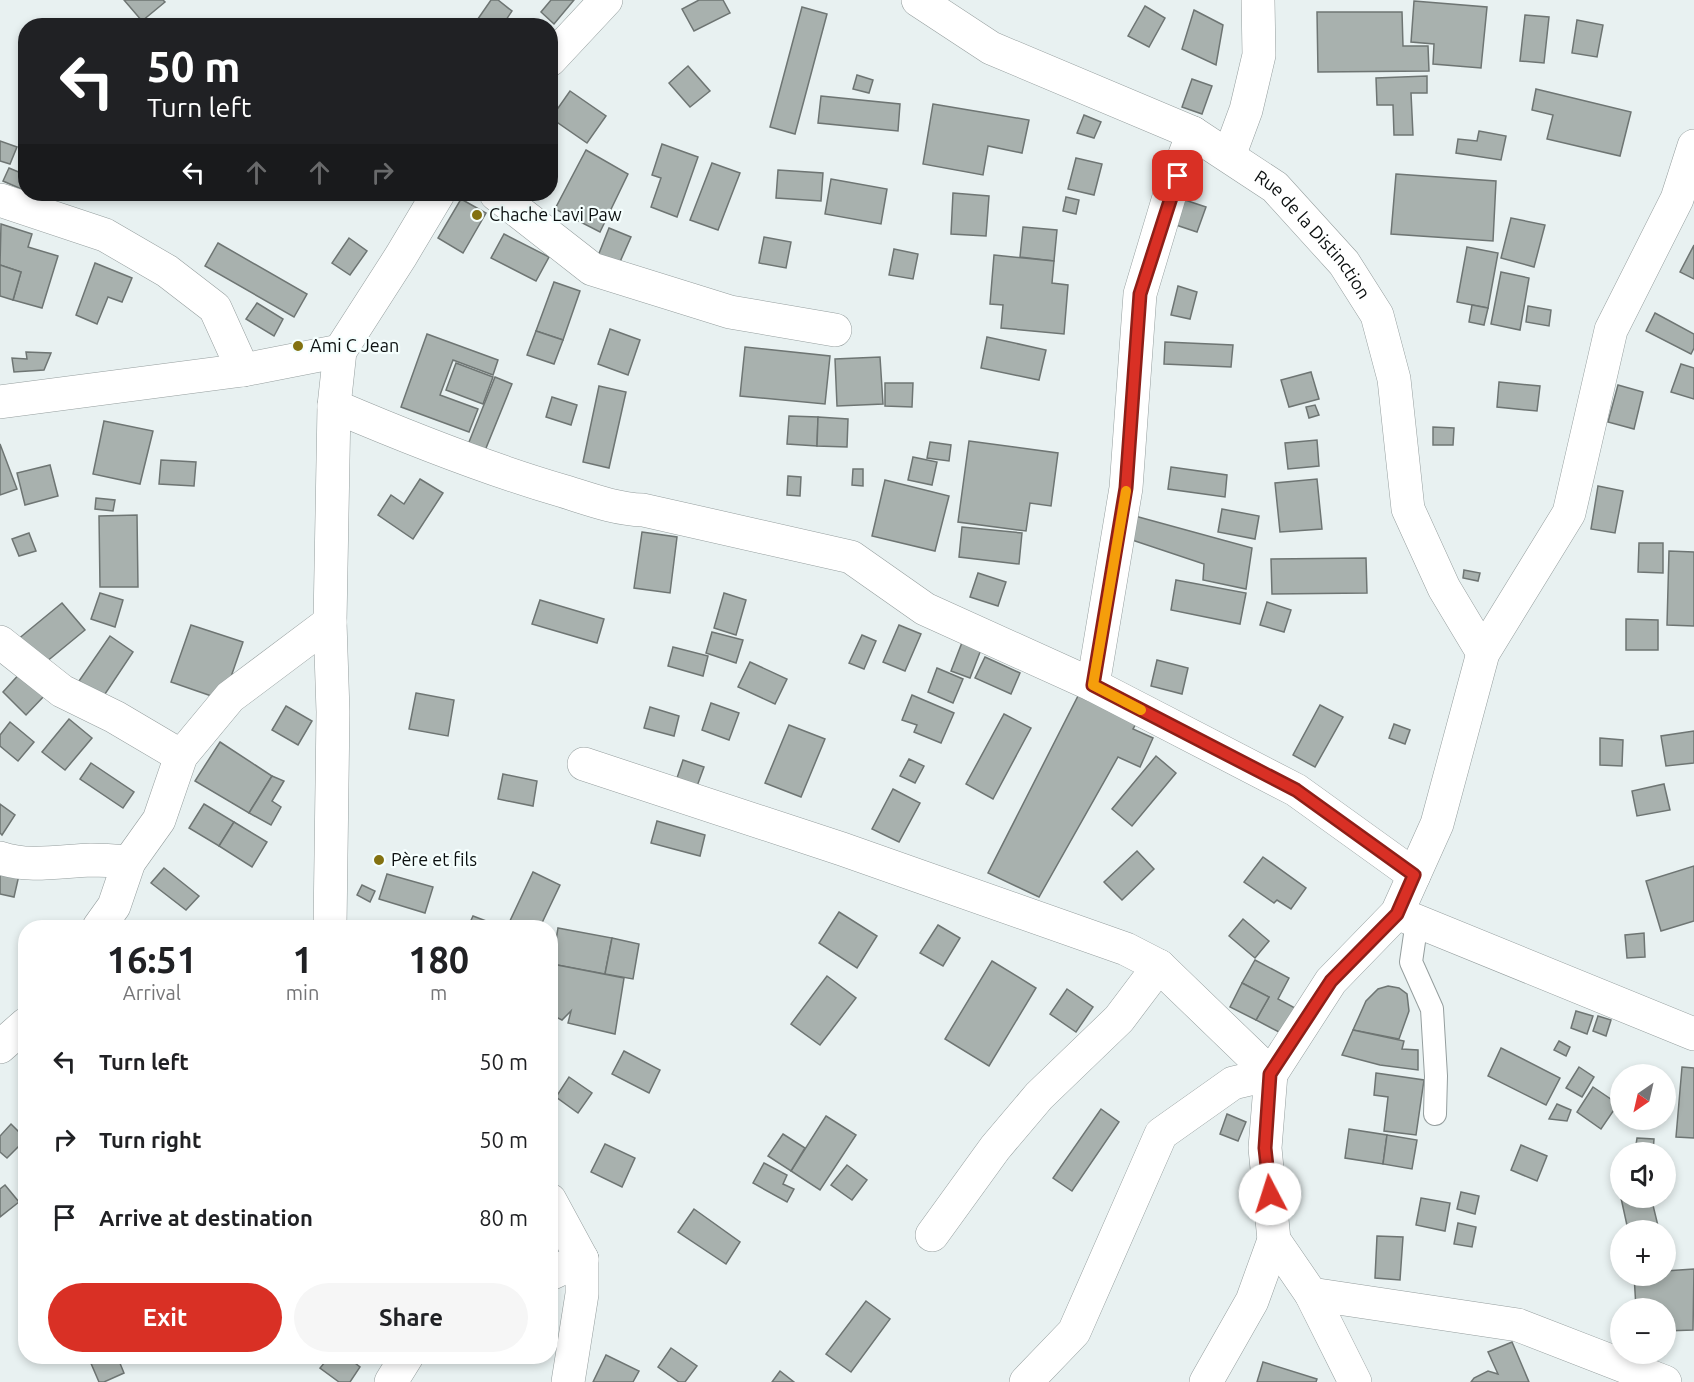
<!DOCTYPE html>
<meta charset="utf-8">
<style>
:root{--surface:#fff;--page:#f6f6f6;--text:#202124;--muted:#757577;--accent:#d93025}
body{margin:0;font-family:Ubuntu,sans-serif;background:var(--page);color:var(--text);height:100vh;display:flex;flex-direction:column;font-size:22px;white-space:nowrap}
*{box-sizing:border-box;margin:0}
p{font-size:20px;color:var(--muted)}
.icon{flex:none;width:33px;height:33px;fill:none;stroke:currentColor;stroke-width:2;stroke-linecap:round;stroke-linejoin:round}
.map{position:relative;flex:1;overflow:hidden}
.details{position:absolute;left:18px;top:920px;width:540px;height:444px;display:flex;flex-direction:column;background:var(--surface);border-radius:24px;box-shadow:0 3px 9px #0003}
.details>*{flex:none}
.guide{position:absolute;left:18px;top:18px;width:540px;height:183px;border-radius:24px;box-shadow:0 3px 9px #0003;background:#202124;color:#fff;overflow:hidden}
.needle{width:39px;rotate:214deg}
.fabs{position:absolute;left:1610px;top:1064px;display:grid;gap:12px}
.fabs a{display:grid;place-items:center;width:66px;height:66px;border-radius:50%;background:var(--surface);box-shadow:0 3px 9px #0003;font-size:30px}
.pin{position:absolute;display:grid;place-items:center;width:51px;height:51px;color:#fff;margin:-26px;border-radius:12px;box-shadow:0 3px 9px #0006}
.me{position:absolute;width:66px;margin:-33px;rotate:355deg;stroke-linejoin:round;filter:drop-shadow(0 0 4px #0008)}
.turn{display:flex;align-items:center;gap:21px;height:126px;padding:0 30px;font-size:27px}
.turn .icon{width:78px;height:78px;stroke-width:2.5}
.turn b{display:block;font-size:42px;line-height:51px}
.lanes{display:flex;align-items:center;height:57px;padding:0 30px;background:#0003;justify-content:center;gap:30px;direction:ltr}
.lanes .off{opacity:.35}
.eta{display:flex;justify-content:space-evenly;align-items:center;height:102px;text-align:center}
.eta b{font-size:36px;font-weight:700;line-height:42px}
.button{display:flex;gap:12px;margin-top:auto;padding:12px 30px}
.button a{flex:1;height:69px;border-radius:36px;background:var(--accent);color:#fff;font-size:24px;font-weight:700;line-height:69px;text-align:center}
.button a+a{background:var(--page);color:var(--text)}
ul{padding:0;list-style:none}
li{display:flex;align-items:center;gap:18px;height:78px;padding:0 30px}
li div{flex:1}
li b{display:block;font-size:22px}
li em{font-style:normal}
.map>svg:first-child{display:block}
.building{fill:#a8b1ae;stroke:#6e7573;stroke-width:1.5}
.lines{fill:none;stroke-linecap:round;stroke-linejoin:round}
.lane-casing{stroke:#959e9e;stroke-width:24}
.street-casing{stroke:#959e9e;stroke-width:34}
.lane{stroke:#fff;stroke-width:22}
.street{stroke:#fff;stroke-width:33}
.route-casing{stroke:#8d1f18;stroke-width:15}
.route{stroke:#d93025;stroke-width:10}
.slow{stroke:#f59e0b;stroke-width:10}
.poi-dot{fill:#837110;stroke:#f5fffe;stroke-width:2}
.labels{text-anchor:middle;stroke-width:4.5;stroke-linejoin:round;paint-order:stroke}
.poi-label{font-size:18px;fill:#0c1010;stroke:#f5fffe;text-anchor:start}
.street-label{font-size:18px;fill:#0c1010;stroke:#f5fffe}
</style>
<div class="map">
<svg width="1694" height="1382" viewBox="0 0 1694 1382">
<rect width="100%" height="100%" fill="#e8f1f1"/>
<!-- building -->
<g class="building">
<path d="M124,0H163L165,2L142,21Z"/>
<path d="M491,0H498L512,11L502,26H473Z"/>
<path d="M551,0H574L554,24L541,12Z"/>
<path d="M699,0H723L730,13L694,31L682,9Z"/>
<path d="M1414,1L1487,7L1481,68L1433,64L1434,44L1411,42Z"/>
<path d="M1145,6L1165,18L1149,47L1128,36Z"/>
<path d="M802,7L827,14L795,134L770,127Z"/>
<path d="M1194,10L1223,25L1216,65L1182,49Z"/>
<path d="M1317,12H1402L1403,46H1428L1429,71L1318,72Z"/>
<path d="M1525,15L1549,17L1544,63L1520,61Z"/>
<path d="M1577,20L1603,25L1597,57L1572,53Z"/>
<path d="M688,66L710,91L690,107L669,83Z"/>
<path d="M857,75L873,80L869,93L853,89Z"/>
<path d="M1427,76V93H1411L1413,135H1394L1393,105H1377L1376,78Z"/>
<path d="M1192,79L1212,86L1202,114L1182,107Z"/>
<path d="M1536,89L1631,112L1620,156L1547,139L1553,115L1532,110Z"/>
<path d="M570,91L606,116L587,143L551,118Z"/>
<path d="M821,96L900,104L898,131L818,123Z"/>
<path d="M933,104L1029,120L1022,153L988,146L983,175L923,164Z"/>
<path d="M1084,115L1101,122L1094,138L1077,133Z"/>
<path d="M1479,131L1506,136L1501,160L1456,153L1458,139L1477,141Z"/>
<path d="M0,141L17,147L10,164L0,161Z"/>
<path d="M662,144L698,157L677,217L651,207L661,178L652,175Z"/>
<path d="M586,150L628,174L600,232L555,209Z"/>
<path d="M1076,158L1102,164L1094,195L1068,189Z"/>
<path d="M712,163L740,173L718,230L690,220Z"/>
<path d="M9,168L26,175V191L3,181Z"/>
<path d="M778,170L823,173L821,201L776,198Z"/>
<path d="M1396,174L1496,181L1493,241L1391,234Z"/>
<path d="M831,179L887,189L881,224L825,214Z"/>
<path d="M953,193L989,196L986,236L951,234Z"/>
<path d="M1066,197L1079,200L1076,214L1063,211Z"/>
<path d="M1179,198L1206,207L1197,232L1170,223Z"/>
<path d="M461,199L486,213L463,253L438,238Z"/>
<path d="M1511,218L1545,225L1534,267L1501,258Z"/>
<path d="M1,224L32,234L28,247L58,256L42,308L13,300L21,272L0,265Z"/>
<path d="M1023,227L1057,230L1054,261L1020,257Z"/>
<path d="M609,228L631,237L619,264L598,256Z"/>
<path d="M504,234L549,257L536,281L491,258Z"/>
<path d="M764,237L791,242L786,268L759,263Z"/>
<path d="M349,238L367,251L350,275L332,263Z"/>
<path d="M218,243L307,294L294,317L205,266Z"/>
<path d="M1694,245V279L1680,272Z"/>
<path d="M1467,247L1498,253L1488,308L1457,302Z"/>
<path d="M894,249L918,254L913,279L889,275Z"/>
<path d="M994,255L1054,261L1052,283L1068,285L1064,334L1001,328L1003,305L990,304Z"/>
<path d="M95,263L132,278L122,302L108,297L97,324L76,315Z"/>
<path d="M0,265L21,272L13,300L0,296Z"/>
<path d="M1501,272L1529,278L1520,330L1491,324Z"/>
<path d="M554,282L580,291L563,340L536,331Z"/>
<path d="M1178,286L1197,292L1190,319L1171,315Z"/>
<path d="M257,303L283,319L274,336L246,319Z"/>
<path d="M1472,305L1488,308L1484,325L1469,322Z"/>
<path d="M1528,306L1551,310L1549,326L1526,322Z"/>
<path d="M1655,313L1694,334V348L1691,354L1646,331Z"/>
<path d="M610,329L640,340L628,375L598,364Z"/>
<path d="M536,331L563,340L554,364L527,355Z"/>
<path d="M427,334L498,360L493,375L453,360L440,395L478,409L469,432L401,407Z"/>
<path d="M987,337L1046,350L1039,380L981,368Z"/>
<path d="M1165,342L1233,345L1231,367L1164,364Z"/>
<path d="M745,347L830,356L825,404L740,396Z"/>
<path d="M26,352L51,353L44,370L14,372L12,358L27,359Z"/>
<path d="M880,357L883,404L837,406L835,359Z"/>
<path d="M456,363L493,377L483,404L446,390Z"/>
<path d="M1681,364L1694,368V399L1671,392Z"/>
<path d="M1311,372L1319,399L1289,407L1281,380Z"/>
<path d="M495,377L512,384L484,453L467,447Z"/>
<path d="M1499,382L1540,386L1537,411L1497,407Z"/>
<path d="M885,383H913L912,407L885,406Z"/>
<path d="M1618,385L1643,392L1634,429L1608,422Z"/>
<path d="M599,386L626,392L609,468L583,462Z"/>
<path d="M552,397L577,405L571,425L546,417Z"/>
<path d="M1315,405L1319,415L1309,418L1306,407Z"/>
<path d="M789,416L818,417L817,446L787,444Z"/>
<path d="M818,417L848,419L847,447L817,446Z"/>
<path d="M104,421L153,431L140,484L93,474Z"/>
<path d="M1433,427L1454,428L1453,445H1433Z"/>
<path d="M1317,440L1319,466L1288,469L1285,443Z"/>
<path d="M969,441L1058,453L1051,506L1030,503L1026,531L958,522Z"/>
<path d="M930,442L951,445L949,461L927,458Z"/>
<path d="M0,444L17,489L0,495Z"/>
<path d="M913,457L937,462L932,485L908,480Z"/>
<path d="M161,460L196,462L194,486L159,484Z"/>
<path d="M50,465L58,496L25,505L17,473Z"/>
<path d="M1171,467L1227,475L1225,497L1168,489Z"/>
<path d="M853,469H863V486L852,485Z"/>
<path d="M788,476L801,477L800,496L787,495Z"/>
<path d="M420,479L443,493L413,539L378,515L391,495L404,504Z"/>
<path d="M1317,479L1322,529L1280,532L1275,483Z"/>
<path d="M885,480L949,496L935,551L872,536Z"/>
<path d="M1598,486L1623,491L1615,533L1591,529Z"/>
<path d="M96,498L115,500L113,511L95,509Z"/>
<path d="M1222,509L1259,516L1255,539L1218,532Z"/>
<path d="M137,515L138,587H100L99,516Z"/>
<path d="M1135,516L1252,548L1246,589L1203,580L1204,564L1132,540Z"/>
<path d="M962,527L1022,533L1019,564L959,557Z"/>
<path d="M642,532L677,537L670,593L634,588Z"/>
<path d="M29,533L36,551L19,556L12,539Z"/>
<path d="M1639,543H1663V573L1638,572Z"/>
<path d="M1669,551L1694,552V626L1667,625Z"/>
<path d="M1366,558L1367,593L1272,594L1271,559Z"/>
<path d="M1464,570L1480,573L1478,581L1463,578Z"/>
<path d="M978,573L1006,582L998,606L970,597Z"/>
<path d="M1176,580L1246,593L1240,624L1171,610Z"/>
<path d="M100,593L123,600L115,627L91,619Z"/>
<path d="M724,593L746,600L736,635L714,628Z"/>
<path d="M540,600L604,619L597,643L532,624Z"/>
<path d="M1267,602L1291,610L1284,632L1260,625Z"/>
<path d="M62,603L85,630L40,667L17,640Z"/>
<path d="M1626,619L1658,620V650H1626Z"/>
<path d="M191,625L243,642L223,700L171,682Z"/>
<path d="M899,625L921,634L905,671L883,662Z"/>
<path d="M712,632L743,640L736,663L706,653Z"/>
<path d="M862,635L876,641L864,669L849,663Z"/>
<path d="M110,636L133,652L103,697L79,681Z"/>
<path d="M963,640L982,647L970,678L951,671Z"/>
<path d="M673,647L708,656L703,676L668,666Z"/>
<path d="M985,657L1020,673L1011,694L975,678Z"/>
<path d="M1157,660L1188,668L1182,694L1151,686Z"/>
<path d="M750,662L787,679L775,704L738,687Z"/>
<path d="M937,668L963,679L953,703L928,692Z"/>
<path d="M22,671L46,694L26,715L3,692Z"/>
<path d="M416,693L454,700L448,736L409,729Z"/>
<path d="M1079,694L1137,722L1133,729L1153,738L1140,767L1118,757L1039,897L988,873Z"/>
<path d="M912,695L954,713L941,743L914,732L917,725L902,720Z"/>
<path d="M711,703L739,713L729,740L702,730Z"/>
<path d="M1320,705L1343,717L1315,767L1293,755Z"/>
<path d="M286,706L312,721L298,745L272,730Z"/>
<path d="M650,707L679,716L674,736L644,728Z"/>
<path d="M1004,714L1031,728L993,799L966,784Z"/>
<path d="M69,719L92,738L65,770L42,752Z"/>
<path d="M10,722L34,742L18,761L0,746V735Z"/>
<path d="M1394,724L1410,730L1405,744L1389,738Z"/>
<path d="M789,725L825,739L801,797L765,783Z"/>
<path d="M1694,731V763L1666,766L1661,736Z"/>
<path d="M1600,738L1623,740L1622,766L1600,765Z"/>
<path d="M220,742L272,776L249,813L195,781Z"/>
<path d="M1156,756L1176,773L1132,826L1112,809Z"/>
<path d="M909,759L924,766L915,783L900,776Z"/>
<path d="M683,760L704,767L696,789L676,781Z"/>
<path d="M91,763L134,792L123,808L80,779Z"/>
<path d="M503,774L537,781L533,806L498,799Z"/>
<path d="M272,776L284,781L272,801L281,807L271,825L249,813Z"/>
<path d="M1664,784L1670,810L1637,816L1632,791Z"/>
<path d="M893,789L920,803L899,842L872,829Z"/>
<path d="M0,804L15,815L2,835L0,833Z"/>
<path d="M204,804L234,822L219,846L189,828Z"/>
<path d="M657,821L705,835L700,856L651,843Z"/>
<path d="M234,822L267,842L252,867L219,846Z"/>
<path d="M1137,851L1154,869L1122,900L1104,882Z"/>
<path d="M1263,857L1306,888L1291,909L1277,900L1274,903L1244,882Z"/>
<path d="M1694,866V921L1661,931L1646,881Z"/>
<path d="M164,868L199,896L186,910L151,883Z"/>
<path d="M0,871L19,875L14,897L0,894Z"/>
<path d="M533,872L560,885L540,927H517L509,923Z"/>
<path d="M387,874L433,887L425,913L379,899Z"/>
<path d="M362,885L375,891L370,902L357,895Z"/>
<path d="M839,912L877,936L857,968L819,943Z"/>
<path d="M473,916L502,927H468Z"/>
<path d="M1243,919L1269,941L1255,958L1229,936Z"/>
<path d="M938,925L960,938L943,966L920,953Z"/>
<path d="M558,928L612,938L605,974L552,964Z"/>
<path d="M1644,933L1645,957L1627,958L1625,935Z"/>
<path d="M612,938L639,944L633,979L605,974Z"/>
<path d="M1255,960L1289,978L1278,999L1295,1008L1281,1033L1256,1020L1269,997L1242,983Z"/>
<path d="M992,961L1036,988L989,1066L945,1039Z"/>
<path d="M552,964L624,978L615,1034L568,1023L571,1011L562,1020L550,1014Z"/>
<path d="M827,976L856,998L820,1045L791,1024Z"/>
<path d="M1242,983L1269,997L1256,1020L1230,1007Z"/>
<path d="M1388,986L1399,988L1407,994L1409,1011L1399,1039L1353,1030L1366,1001L1378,989Z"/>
<path d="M1067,989L1093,1007L1076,1032L1050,1014Z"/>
<path d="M1576,1011L1593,1016L1587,1034L1571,1028Z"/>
<path d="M1598,1016L1611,1020L1606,1036L1593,1031Z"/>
<path d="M1353,1030L1404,1041L1402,1049L1418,1050V1070L1380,1065L1342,1055Z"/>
<path d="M1559,1041L1570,1047L1566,1056L1554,1050Z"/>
<path d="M1501,1048L1560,1078L1546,1105L1488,1076Z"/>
<path d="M624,1051L660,1070L649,1093L612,1074Z"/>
<path d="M1579,1067L1594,1077L1582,1097L1566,1088Z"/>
<path d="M1682,1067L1694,1068V1138L1676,1137Z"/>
<path d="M1376,1073L1424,1080L1416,1135L1384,1131L1388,1097L1374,1095Z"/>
<path d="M569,1077L592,1093L578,1113L556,1097Z"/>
<path d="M1593,1087L1618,1104L1601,1129L1577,1112Z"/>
<path d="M1557,1104L1571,1110L1567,1121L1549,1119Z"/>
<path d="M1101,1109L1119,1122L1072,1191L1053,1178Z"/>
<path d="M1227,1114L1246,1122L1238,1141L1220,1134Z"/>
<path d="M826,1116L856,1135L820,1190L791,1171Z"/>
<path d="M11,1124L26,1139L7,1158L0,1152V1136Z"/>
<path d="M1349,1129L1387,1135L1383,1164L1345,1158Z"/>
<path d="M783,1134L805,1148L791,1171L768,1156Z"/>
<path d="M1387,1135L1417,1140L1412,1169L1383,1164Z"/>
<path d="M1637,1138L1654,1139L1653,1152H1635Z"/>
<path d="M605,1144L635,1158L622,1187L591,1172Z"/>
<path d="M1521,1145L1547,1156L1537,1181L1511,1170Z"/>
<path d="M764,1163L787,1175L783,1184L794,1189L787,1202L753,1183Z"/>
<path d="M847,1165L867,1180L852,1200L831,1185Z"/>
<path d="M5,1185L19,1202L0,1217V1189Z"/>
<path d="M1461,1192L1479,1196L1475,1214L1457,1209Z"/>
<path d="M1625,1197H1651L1659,1230H1628L1621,1198Z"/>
<path d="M1421,1198L1450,1203L1445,1231L1416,1225Z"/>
<path d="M694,1209L740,1242L726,1264L678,1232Z"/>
<path d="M1458,1223L1476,1227L1472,1247L1454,1244Z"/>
<path d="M1377,1236L1403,1237L1400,1280L1375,1278Z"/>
<path d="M1694,1269L1693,1330L1665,1331V1308H1636L1634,1275H1665V1271Z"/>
<path d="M866,1301L890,1319L851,1372L826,1354Z"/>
<path d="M1512,1342L1529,1382H1471L1474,1378L1488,1371L1498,1374L1488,1352Z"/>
<path d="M671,1348L697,1366L685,1382H679L658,1367Z"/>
<path d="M606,1355L639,1371L633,1382H593Z"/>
<path d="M100,1356H117L124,1373L104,1382H99L90,1361Z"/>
<path d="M330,1356H346L360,1367L350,1382H339L320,1368Z"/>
<path d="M1263,1362L1317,1379L1316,1382H1257Z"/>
<path d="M780,1371L794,1382H772Z"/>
</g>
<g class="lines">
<defs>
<path id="lane" d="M1417,921L1411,962L1432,1009L1436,1076L1435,1114"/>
<g id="street">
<path id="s1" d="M918,0L991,48L1193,133L1275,187L1344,263L1377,315L1394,379L1408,509L1444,588L1483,653"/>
<path d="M550,60L606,0"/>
<path d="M1193,133L1169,197L1140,294L1126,488L1093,685L1296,790L1414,875"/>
<path d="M1229,156L1246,110L1259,55L1258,0"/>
<path d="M496,194L592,269L730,312L835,330"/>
<path d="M0,200L105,235L167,271L215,308L243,370"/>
<path d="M0,402L243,370L340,351"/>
<path d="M334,406C409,438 484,468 563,491C589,499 615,509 643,510L851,557L925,609L1093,685"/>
<path d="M0,642L62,691L115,717L181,756"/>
<path d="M584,764L842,849L1126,949L1159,966L1271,1074"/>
<path d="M0,858C28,868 62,861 91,860C104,860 117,861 129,862"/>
<path d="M1397,913L1694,1034"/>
<path d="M99,927L114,906L129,862L159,820L181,756L230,697L330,622"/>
<path d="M330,927L333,712L330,622L334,406L340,351L401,256L438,194"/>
<path d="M0,1047L26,1024"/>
<path d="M550,1200L582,1259V1294L568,1382"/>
<path d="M932,1235L995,1148L1039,1096L1119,1019L1159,966"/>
<path d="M550,1274L582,1259"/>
<path d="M1311,1294L1518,1325L1665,1382"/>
<path d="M391,1382L407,1356"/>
<path d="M1026,1382L1074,1332L1161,1134L1233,1083L1271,1074"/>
<path d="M1206,1382L1252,1301L1274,1240"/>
<path d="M1355,1382L1311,1294L1274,1240L1265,1148L1271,1074L1331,981L1397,913L1437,824L1483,653L1569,513L1611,330L1677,199L1694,146"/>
</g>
</defs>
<!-- lane casing -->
<use href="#lane" class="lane-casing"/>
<!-- street casing -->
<use href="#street" class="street-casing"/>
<!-- lane -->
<use href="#lane" class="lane"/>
<!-- street -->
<use href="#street" class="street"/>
</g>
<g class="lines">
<defs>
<path id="route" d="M1178,176L1140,294L1126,488L1093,685L1296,790L1414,875L1397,914L1331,981L1270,1074L1265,1148L1270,1194"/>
</defs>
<!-- route casing -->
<use href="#route" class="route-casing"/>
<!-- route -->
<use href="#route" class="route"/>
<!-- slow -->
<path class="slow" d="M1126,491L1093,685L1141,710"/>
</g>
<!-- markers -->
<g class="poi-dot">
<circle cx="477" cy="215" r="6"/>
<circle cx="298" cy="346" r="6"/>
<circle cx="379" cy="860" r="6"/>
</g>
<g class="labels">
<!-- poi labels -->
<g class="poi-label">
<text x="489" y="221">Chache Lavi Paw</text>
<text x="310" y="352">Ami C Jean</text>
<text x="391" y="866">Père et fils</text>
</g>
<!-- street labels -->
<g class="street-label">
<text dy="6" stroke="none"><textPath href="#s1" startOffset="465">Rue de la Distinction</textPath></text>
</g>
</g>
</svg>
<div class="fabs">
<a><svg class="needle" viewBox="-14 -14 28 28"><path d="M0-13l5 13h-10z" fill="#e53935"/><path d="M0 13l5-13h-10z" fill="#757577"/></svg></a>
<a><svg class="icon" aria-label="sound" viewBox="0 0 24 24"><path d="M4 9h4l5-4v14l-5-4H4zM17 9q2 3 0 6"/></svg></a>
<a>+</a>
<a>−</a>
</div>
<div class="pin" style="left:1178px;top:176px;background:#d93025"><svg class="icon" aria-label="arrive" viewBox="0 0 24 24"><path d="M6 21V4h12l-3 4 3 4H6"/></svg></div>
<svg class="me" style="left:1270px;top:1194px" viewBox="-20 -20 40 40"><circle r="19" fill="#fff"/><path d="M0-13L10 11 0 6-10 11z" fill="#d93025"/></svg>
<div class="guide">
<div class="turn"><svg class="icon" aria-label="left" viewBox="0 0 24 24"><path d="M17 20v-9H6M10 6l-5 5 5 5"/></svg><div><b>50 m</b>Turn left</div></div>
<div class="lanes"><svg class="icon" aria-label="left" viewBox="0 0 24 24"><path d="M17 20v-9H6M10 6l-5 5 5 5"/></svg><svg class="icon off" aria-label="ahead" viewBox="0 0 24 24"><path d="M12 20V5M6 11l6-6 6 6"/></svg><svg class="icon off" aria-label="ahead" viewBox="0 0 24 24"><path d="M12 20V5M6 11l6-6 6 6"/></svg><svg class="icon off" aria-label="right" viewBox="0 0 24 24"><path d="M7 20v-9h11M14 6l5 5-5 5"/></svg></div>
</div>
<section class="details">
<div class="eta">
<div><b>16:51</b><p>Arrival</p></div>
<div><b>1</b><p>min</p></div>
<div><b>180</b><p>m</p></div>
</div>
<ul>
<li><svg class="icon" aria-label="left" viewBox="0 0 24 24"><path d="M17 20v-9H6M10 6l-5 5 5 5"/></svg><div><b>Turn left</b></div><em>50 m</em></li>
<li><svg class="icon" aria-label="right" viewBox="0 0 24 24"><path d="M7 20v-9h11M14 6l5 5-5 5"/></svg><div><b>Turn right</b></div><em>50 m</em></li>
<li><svg class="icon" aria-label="arrive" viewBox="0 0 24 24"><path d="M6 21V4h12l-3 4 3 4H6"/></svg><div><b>Arrive at destination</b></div><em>80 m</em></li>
</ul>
<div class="button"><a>Exit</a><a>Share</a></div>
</section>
</div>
